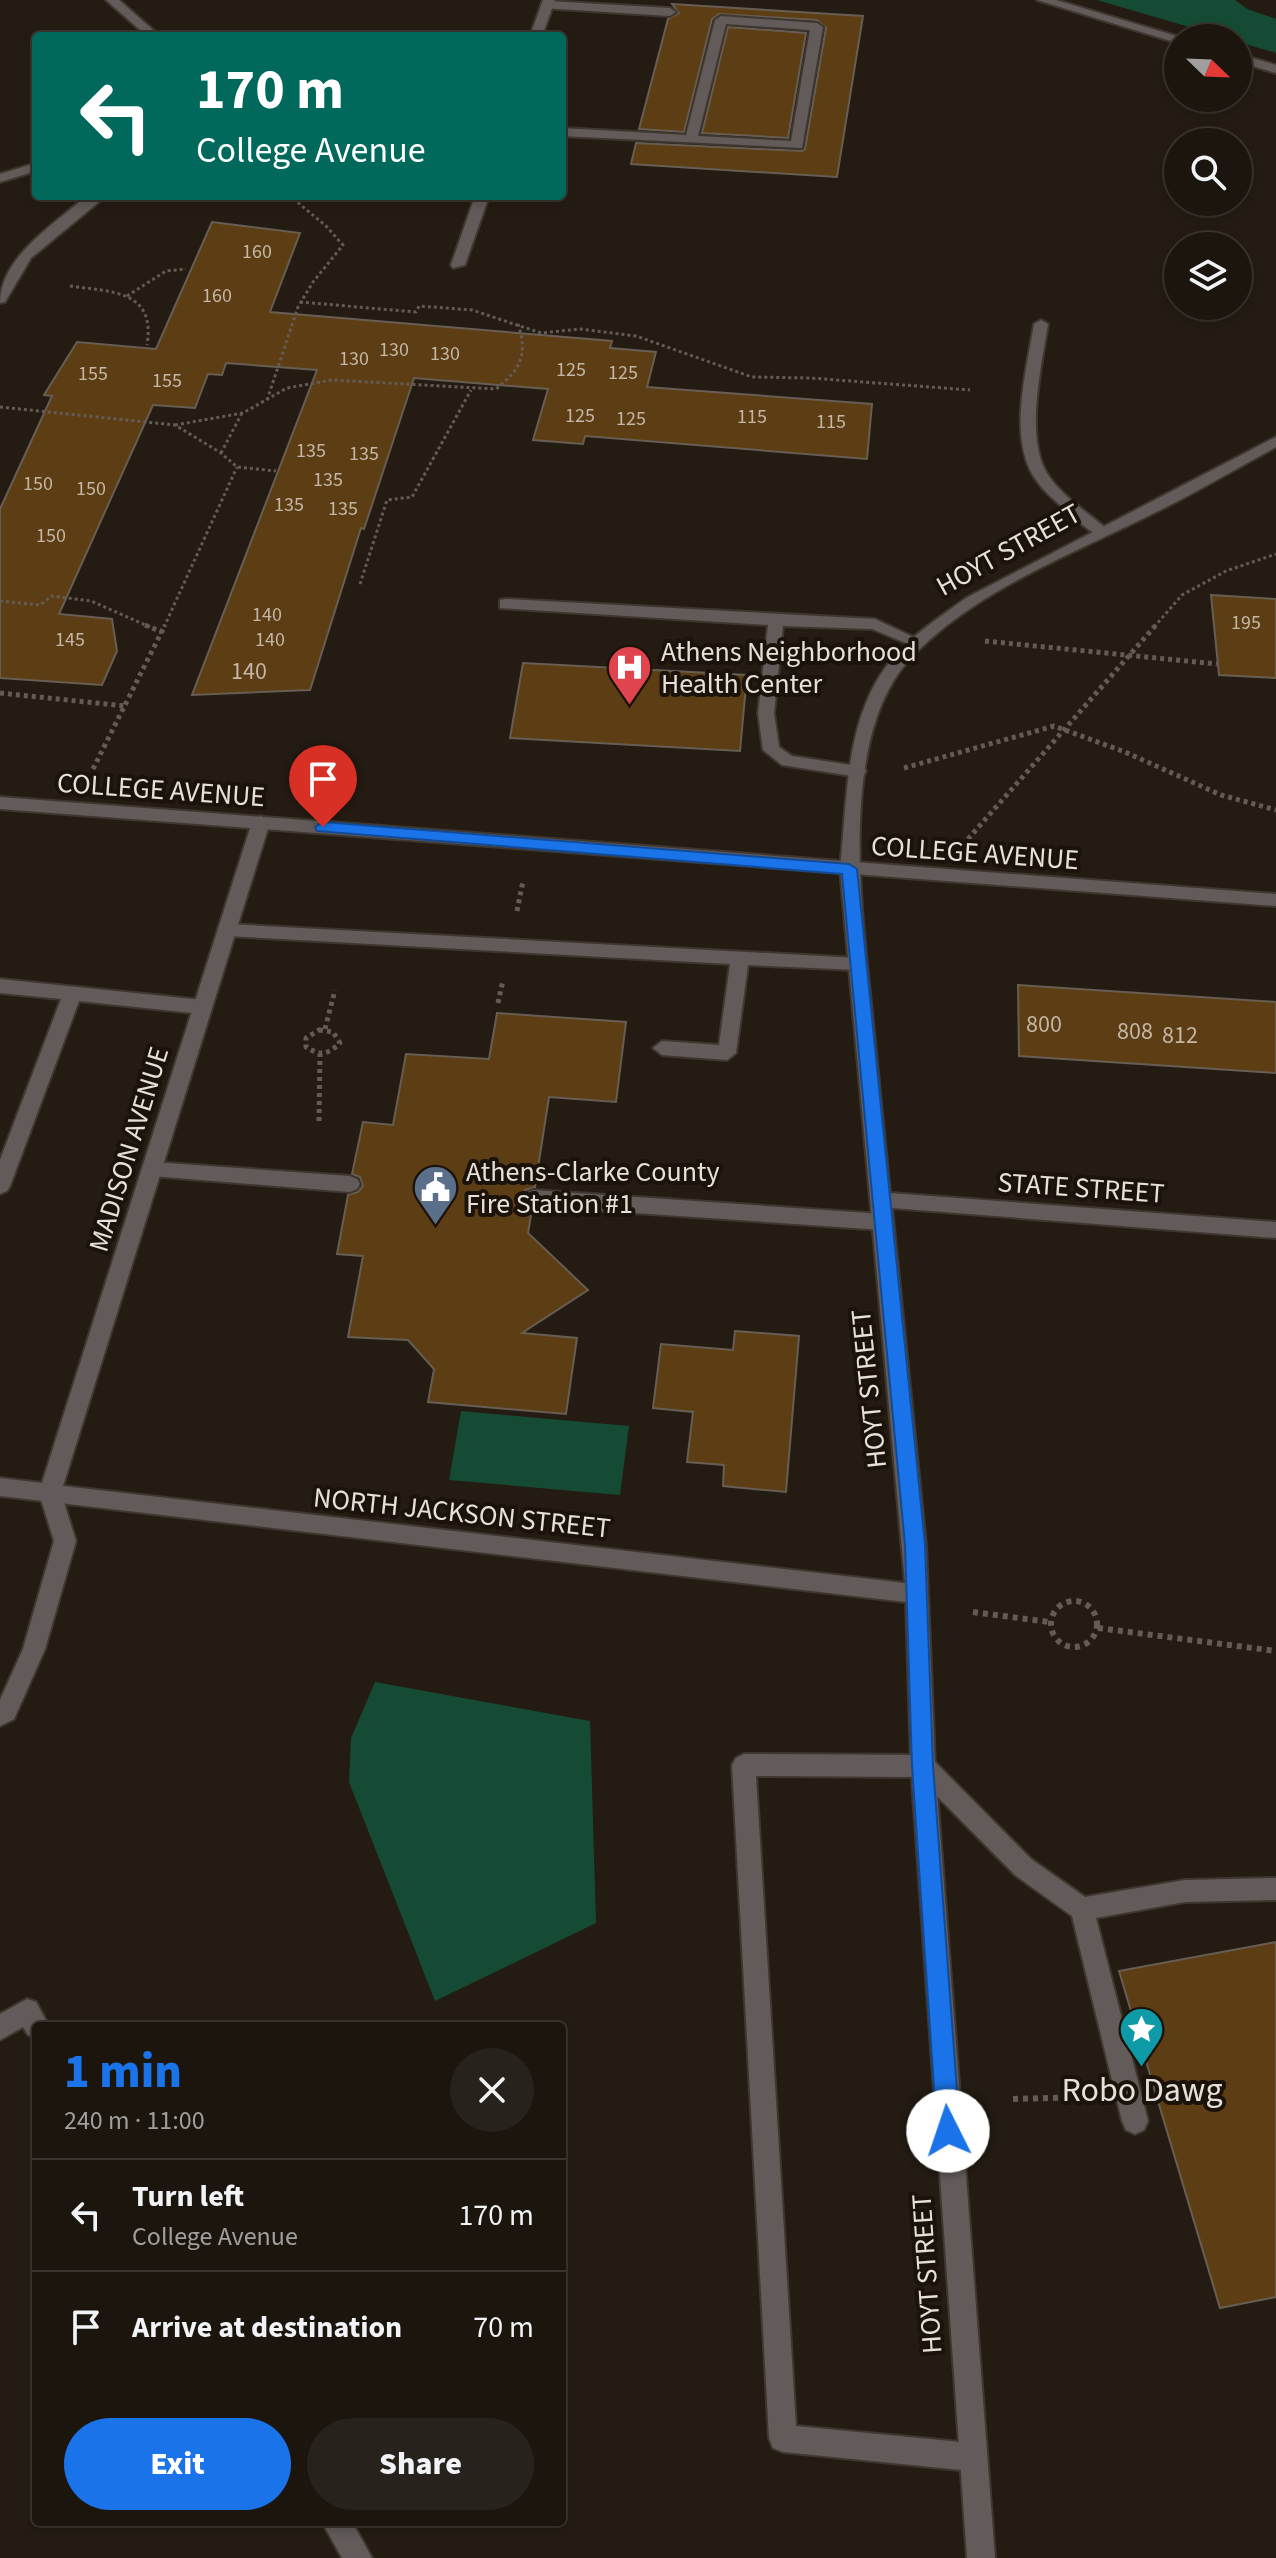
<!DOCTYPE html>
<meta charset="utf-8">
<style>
:root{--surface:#1b150e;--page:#28221c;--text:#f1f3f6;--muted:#a09f9e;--line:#39342e;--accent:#1a73e8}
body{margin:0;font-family:"Source Sans 3",sans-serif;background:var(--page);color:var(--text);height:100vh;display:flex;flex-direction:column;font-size:30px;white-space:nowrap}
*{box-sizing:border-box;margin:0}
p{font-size:26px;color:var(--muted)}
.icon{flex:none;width:44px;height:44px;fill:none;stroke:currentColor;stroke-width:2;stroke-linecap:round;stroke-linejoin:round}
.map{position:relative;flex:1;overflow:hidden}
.drawer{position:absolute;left:32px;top:2022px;width:534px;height:504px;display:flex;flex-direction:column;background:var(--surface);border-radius:8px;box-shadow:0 4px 12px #0003,0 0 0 2px var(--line)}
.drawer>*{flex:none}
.hud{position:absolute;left:32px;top:32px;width:534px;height:168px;border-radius:8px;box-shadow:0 4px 12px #0003,0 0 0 2px var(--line);background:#00695c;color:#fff;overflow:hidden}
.needle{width:52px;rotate:113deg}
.fabs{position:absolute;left:1164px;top:24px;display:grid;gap:16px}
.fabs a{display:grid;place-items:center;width:88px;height:88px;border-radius:50%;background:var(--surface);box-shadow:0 4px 12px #0003,0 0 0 2px var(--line);font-size:40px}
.pin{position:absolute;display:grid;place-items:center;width:68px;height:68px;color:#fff;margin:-82px -34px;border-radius:50% 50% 50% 0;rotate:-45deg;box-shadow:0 0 8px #0007}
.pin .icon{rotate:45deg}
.me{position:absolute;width:88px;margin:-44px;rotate:356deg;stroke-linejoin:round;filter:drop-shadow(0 0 6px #0008)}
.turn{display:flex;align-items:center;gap:28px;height:168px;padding:0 32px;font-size:36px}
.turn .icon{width:104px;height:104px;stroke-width:2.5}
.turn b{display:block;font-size:56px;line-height:68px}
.round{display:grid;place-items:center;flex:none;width:84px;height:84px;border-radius:42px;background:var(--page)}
.summary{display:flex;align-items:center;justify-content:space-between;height:136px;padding:0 32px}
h1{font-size:48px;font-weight:800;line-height:60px;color:var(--accent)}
.cta{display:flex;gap:16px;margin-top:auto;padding:16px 32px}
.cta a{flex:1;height:92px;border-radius:48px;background:var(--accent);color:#fff;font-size:32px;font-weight:800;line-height:92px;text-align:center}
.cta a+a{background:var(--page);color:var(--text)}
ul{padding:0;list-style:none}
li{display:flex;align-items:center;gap:24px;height:112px;padding:0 32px;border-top:2px solid var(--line)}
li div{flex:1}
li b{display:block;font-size:30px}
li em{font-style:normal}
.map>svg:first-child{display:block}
.green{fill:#154b34}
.building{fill:#5d3d13;stroke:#675e53;stroke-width:2}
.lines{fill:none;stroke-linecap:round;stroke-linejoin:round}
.service-casing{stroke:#3f372f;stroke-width:4}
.minor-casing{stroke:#3f372f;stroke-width:4}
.tertiary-casing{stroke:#3f372f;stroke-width:4}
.path-far2{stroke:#645c54;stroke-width:3;stroke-dasharray:3 3;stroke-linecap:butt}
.path-far1{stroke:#645c54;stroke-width:5;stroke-dasharray:4 4;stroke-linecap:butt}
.path{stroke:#645c54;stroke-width:6;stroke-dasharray:5 5;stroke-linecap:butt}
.service{fill:#625b5a;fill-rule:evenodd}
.minor{fill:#625b5a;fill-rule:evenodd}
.tertiary{fill:#625b5a;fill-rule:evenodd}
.route{fill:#1a73e8;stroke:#114b97;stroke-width:2}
.labels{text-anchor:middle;stroke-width:8;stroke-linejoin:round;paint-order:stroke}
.far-number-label{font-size:20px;fill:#c4b7a8}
.number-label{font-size:24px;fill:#c4b7a8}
.street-label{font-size:28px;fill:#e6e0da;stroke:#1b130a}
.poi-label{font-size:28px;fill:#e6e0da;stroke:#1b130a;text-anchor:start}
.near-poi-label{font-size:34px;fill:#e6e0da;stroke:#1b130a}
</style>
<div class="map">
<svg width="1276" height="2558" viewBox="0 0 1276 2558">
<rect width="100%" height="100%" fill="#241c13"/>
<!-- green -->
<g class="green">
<path d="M1097,0H1235L1247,9L1276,19V53L1238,42V38H1227Z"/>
<path d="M461,1411L629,1426L620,1495L449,1480Z"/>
<path d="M375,1682L590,1721L596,1923L435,2001L349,1782L351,1738Z"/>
</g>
<!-- building -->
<g class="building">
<path d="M672,4L863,16L837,177L631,164L636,143L802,151L805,149L826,28L817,20L719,14L712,19L684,132L639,129L668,19L679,13Z"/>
<path d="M728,27L806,33L788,138L702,133Z"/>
<path d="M212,222L300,233L270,312L612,341L610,348L656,352L647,387L872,404L867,459L585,436L583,444L533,440L548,389L414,378L364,529L361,528L310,690L192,695L317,370L226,363L222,375L208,374L195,408L153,405L59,614L112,619L117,651L102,685L0,678V509L52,396L44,395L77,342L156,349Z"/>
<path d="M1211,595L1276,599V678L1219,675Z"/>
<path d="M523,663L747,675L740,751L510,738Z"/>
<path d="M1018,985L1276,1002V1073L1019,1056Z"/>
<path d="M497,1013L626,1022L616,1102L549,1097L535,1187L525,1190L520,1196L523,1205L532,1209L528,1233L588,1290L522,1333L577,1338L566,1414L428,1402L434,1369L408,1340L348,1337L363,1256L337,1254L348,1195L358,1192L363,1186L360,1177L352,1174L363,1122L393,1125L406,1054L489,1059Z"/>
<path d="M735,1331L799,1336L786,1492L723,1486L724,1465L687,1462L693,1412L653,1408L661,1344L733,1350Z"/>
<path d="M1276,1942V2297L1220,2308L1119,1971Z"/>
</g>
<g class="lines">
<defs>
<g id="service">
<path d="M106,0H119L160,36H147Z"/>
<path d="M547,1L670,8L676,12L670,16L543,8L541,5Z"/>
<path d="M721,16L817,23L823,27L802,148L562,136V128L686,135L715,20ZM726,24L810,30L791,141L698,136Z"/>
<path d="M86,196H106L31,258L5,302L0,303C0,257 55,224 86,196Z"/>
<path d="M1041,320L1048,324C1042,364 1024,439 1048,475C1063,497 1087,512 1107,529V535C1094,538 1082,524 1072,515C1056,502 1039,488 1030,470C1010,428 1027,368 1034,324Z"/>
<path d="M506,599L875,619L926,643L918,648L872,629L783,626L774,713L779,747L792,756L864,767L866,771L864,775L858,777L782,765L763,750L758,713L768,625L500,608V600Z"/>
<path d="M227,924L858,958L867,964L858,970L748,965L736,1053L727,1060L662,1055L653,1048L662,1041L719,1045L730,964L227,936L218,930Z"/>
<path d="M0,979L202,1000L211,1007L202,1014L79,1001L10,1186L7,1191L0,1194V1160L61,999L0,993Z"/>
<path d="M152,1162L350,1176L357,1179L360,1184L357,1189L350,1192L152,1176L145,1174L142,1169L145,1164Z"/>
<path d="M533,1190L883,1214L890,1217L893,1222L890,1227L883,1230L533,1206L526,1203L523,1198L526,1193Z"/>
<path d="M50,1484L58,1487L61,1493L76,1541L45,1649L14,1719L0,1726V1700L23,1649L54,1541L39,1493L42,1487Z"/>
<path d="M744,1754L923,1755L931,1758L1031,1859L1085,1897L1185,1880L1276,1878V1900L1185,1902L1096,1918L1148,2121L1144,2130L1135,2134L1126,2130L1122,2121L1072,1916L1015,1875L918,1777L756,1776L796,2426L971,2443L981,2447L985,2457L981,2467L971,2471L783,2452L773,2448L769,2438L732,1765L736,1758Z"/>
<path d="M27,1999L36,2002L49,2026H36V2038L28,2035L23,2027L0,2040V2014Z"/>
<path d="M322,2522H352L372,2558H342Z"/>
</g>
<g id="minor">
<path d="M543,0H555L542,36H530Z"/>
<path d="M1037,0H1056L1183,38H1178V43L1174,42Z"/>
<path d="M1238,54L1276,65V73L1238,62Z"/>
<path d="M36,163V171L0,182V174Z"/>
<path d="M475,196H489L465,265L453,268L451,265Z"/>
<path d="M1276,437V447C1233,470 1192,495 1148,516C1068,556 972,592 910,659C837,738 862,914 872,1012C878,1072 884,1133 890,1193L1276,1222V1238L892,1208L926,1545L935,1766L995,2558H967L911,1766L906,1602L0,1496V1478L42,1483L252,822L261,816L270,822L63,1486L905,1583L840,869C848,795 844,710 898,652C918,631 943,615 966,598Z"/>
</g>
<path id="tertiary" d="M0,797L1276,894V906L0,809Z"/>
</defs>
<!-- service casing -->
<use href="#service" class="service-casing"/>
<!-- minor casing -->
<use href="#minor" class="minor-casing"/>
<!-- tertiary casing -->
<use href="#tertiary" class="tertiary-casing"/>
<!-- path-far2 -->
<g class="path-far2">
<path d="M70,286C112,292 156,290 147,345"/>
<path d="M127,296L166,271L186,269"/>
<path d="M300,302L416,312L419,306L472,310L541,333L580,329L636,336L752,377L810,378L970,390"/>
<path d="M267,400L298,307L313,282L343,245L326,226L290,196"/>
<path d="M0,407L175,425L221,453L237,467L276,471"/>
<path d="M175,425L243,413L287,388L332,380L496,389C521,369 528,355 518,324"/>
<path d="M221,453L242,413"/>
<path d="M360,584L387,500L412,497L471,390"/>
<path d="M0,601L40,605L52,596L91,601L150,627"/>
<path d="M164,627L237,467"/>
<path d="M1154,627L1182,595L1226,571L1276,554"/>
</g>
<!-- path-far1 -->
<g class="path-far1">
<path d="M145,625L162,632"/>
<path d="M985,641L1217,664"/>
<path d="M0,693L125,706"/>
<path d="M904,768L1054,726L1125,752L1221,795L1276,810"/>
<path d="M93,769L165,625"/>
<path d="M968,839L1156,625"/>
<path d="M517,911L523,881"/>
<path d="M498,1003L503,980"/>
<path d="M325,1029L335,990"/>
<path d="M319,1030L333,1032L340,1043C327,1055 321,1056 306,1047V1038Z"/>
<path d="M319,1121L320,1054"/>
</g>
<!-- path -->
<g class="path">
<circle cx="1074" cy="1624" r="23"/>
<path d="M973,1612L1049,1622"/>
<path d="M1098,1628L1276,1651"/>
<path d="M1013,2099L1088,2097"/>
</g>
<!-- service -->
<use href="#service" class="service"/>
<!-- minor -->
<use href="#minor" class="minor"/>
<!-- tertiary -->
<use href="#tertiary" class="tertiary"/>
</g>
<!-- route -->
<path class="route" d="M323,822L849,864L857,869L925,1545L933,1766L960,2131L956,2139L948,2142L940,2139L937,2131L912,1766L905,1545L842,874L317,831L315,827Z"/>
<!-- icons -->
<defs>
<symbol id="hospital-pin" viewBox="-11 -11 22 30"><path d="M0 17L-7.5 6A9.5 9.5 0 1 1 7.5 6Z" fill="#e0444e" stroke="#1b130a"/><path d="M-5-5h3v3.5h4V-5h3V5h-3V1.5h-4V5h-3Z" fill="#fff"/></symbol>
<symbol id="civic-pin" viewBox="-11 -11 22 30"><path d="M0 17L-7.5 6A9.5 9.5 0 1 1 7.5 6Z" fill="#5c6f8a" stroke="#1b130a"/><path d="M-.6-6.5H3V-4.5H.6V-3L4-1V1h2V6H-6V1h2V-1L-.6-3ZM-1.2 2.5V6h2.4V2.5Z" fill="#fff"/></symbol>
<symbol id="sight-pin" viewBox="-11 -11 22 30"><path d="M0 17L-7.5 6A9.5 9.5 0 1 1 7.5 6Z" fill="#0f9aa8" stroke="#1b130a"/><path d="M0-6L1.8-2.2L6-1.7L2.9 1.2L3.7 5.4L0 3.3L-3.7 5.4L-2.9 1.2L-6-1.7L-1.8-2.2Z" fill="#fff"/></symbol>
</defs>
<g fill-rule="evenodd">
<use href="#hospital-pin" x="604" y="642" width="51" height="69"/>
<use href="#civic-pin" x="410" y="1162" width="51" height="69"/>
<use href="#sight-pin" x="1116" y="2004" width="51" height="69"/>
</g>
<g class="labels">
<!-- far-number labels -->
<g class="far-number-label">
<text x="257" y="258">160</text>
<text x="217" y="302">160</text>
<text x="394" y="356">130</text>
<text x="445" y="360">130</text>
<text x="354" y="365">130</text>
<text x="571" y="376">125</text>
<text x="623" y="379">125</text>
<text x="93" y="380">155</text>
<text x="167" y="387">155</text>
<text x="580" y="422">125</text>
<text x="752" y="423">115</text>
<text x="631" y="425">125</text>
<text x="831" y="428">115</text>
<text x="311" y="457">135</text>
<text x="364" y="460">135</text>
<text x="328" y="486">135</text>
<text x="38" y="490">150</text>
<text x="91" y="495">150</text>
<text x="289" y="511">135</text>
<text x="343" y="515">135</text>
<text x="51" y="542">150</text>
<text x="267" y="621">140</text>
<text x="1246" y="629">195</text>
<text x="70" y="646">145</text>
<text x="270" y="646">140</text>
</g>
<!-- number labels -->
<g class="number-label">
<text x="249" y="679">140</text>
<text x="1044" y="1032">800</text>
<text x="1135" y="1039">808</text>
<text x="1180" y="1043">812</text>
</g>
<!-- street labels -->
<g class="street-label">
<text transform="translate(1008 549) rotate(-29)" y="10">HOYT STREET</text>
<text transform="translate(161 789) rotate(4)" y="10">COLLEGE AVENUE</text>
<text transform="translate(975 852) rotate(4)" y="10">COLLEGE AVENUE</text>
<text transform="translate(128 1149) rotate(-73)" y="10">MADISON AVENUE</text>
<text transform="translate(1081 1187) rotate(4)" y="10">STATE STREET</text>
<text transform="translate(868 1389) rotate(-96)" y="10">HOYT STREET</text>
<text transform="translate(462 1512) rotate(6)" y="10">NORTH JACKSON STREET</text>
<text transform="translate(926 2274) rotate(-94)" y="10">HOYT STREET</text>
</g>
<!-- poi labels -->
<g class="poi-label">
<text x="661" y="661">Athens Neighborhood<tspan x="661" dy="32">Health Center</tspan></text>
<text x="466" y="1181">Athens-Clarke County<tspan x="466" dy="32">Fire Station #1</tspan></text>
</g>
<!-- near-poi labels -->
<g class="near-poi-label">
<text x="1142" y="2101">Robo Dawg</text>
</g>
</g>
</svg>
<div class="fabs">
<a><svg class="needle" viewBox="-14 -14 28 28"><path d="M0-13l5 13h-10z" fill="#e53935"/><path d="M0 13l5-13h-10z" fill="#a09f9e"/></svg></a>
<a><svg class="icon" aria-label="search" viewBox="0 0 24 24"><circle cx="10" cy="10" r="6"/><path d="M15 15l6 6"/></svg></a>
<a><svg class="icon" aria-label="layers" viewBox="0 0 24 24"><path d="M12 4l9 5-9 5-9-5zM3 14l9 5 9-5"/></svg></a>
</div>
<div class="pin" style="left:323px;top:827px;background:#d93025"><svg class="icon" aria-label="arrive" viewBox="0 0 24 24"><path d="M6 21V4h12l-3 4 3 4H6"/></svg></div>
<svg class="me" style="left:948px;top:2131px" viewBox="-20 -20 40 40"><circle r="19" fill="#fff"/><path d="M0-13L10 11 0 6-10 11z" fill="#1a73e8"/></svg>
<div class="hud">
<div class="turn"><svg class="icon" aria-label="left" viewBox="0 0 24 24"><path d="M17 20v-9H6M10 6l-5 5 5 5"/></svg><div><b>170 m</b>College Avenue</div></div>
</div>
<section class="drawer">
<div class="summary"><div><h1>1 min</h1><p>240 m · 11:00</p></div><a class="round"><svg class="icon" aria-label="close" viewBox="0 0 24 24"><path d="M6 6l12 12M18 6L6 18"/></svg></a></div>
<ul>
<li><svg class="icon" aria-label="left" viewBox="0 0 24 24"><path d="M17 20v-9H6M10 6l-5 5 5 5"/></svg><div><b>Turn left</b><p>College Avenue</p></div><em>170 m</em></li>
<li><svg class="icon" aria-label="arrive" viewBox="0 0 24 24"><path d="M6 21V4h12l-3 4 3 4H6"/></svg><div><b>Arrive at destination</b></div><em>70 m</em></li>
</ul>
<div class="cta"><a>Exit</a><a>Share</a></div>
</section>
</div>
